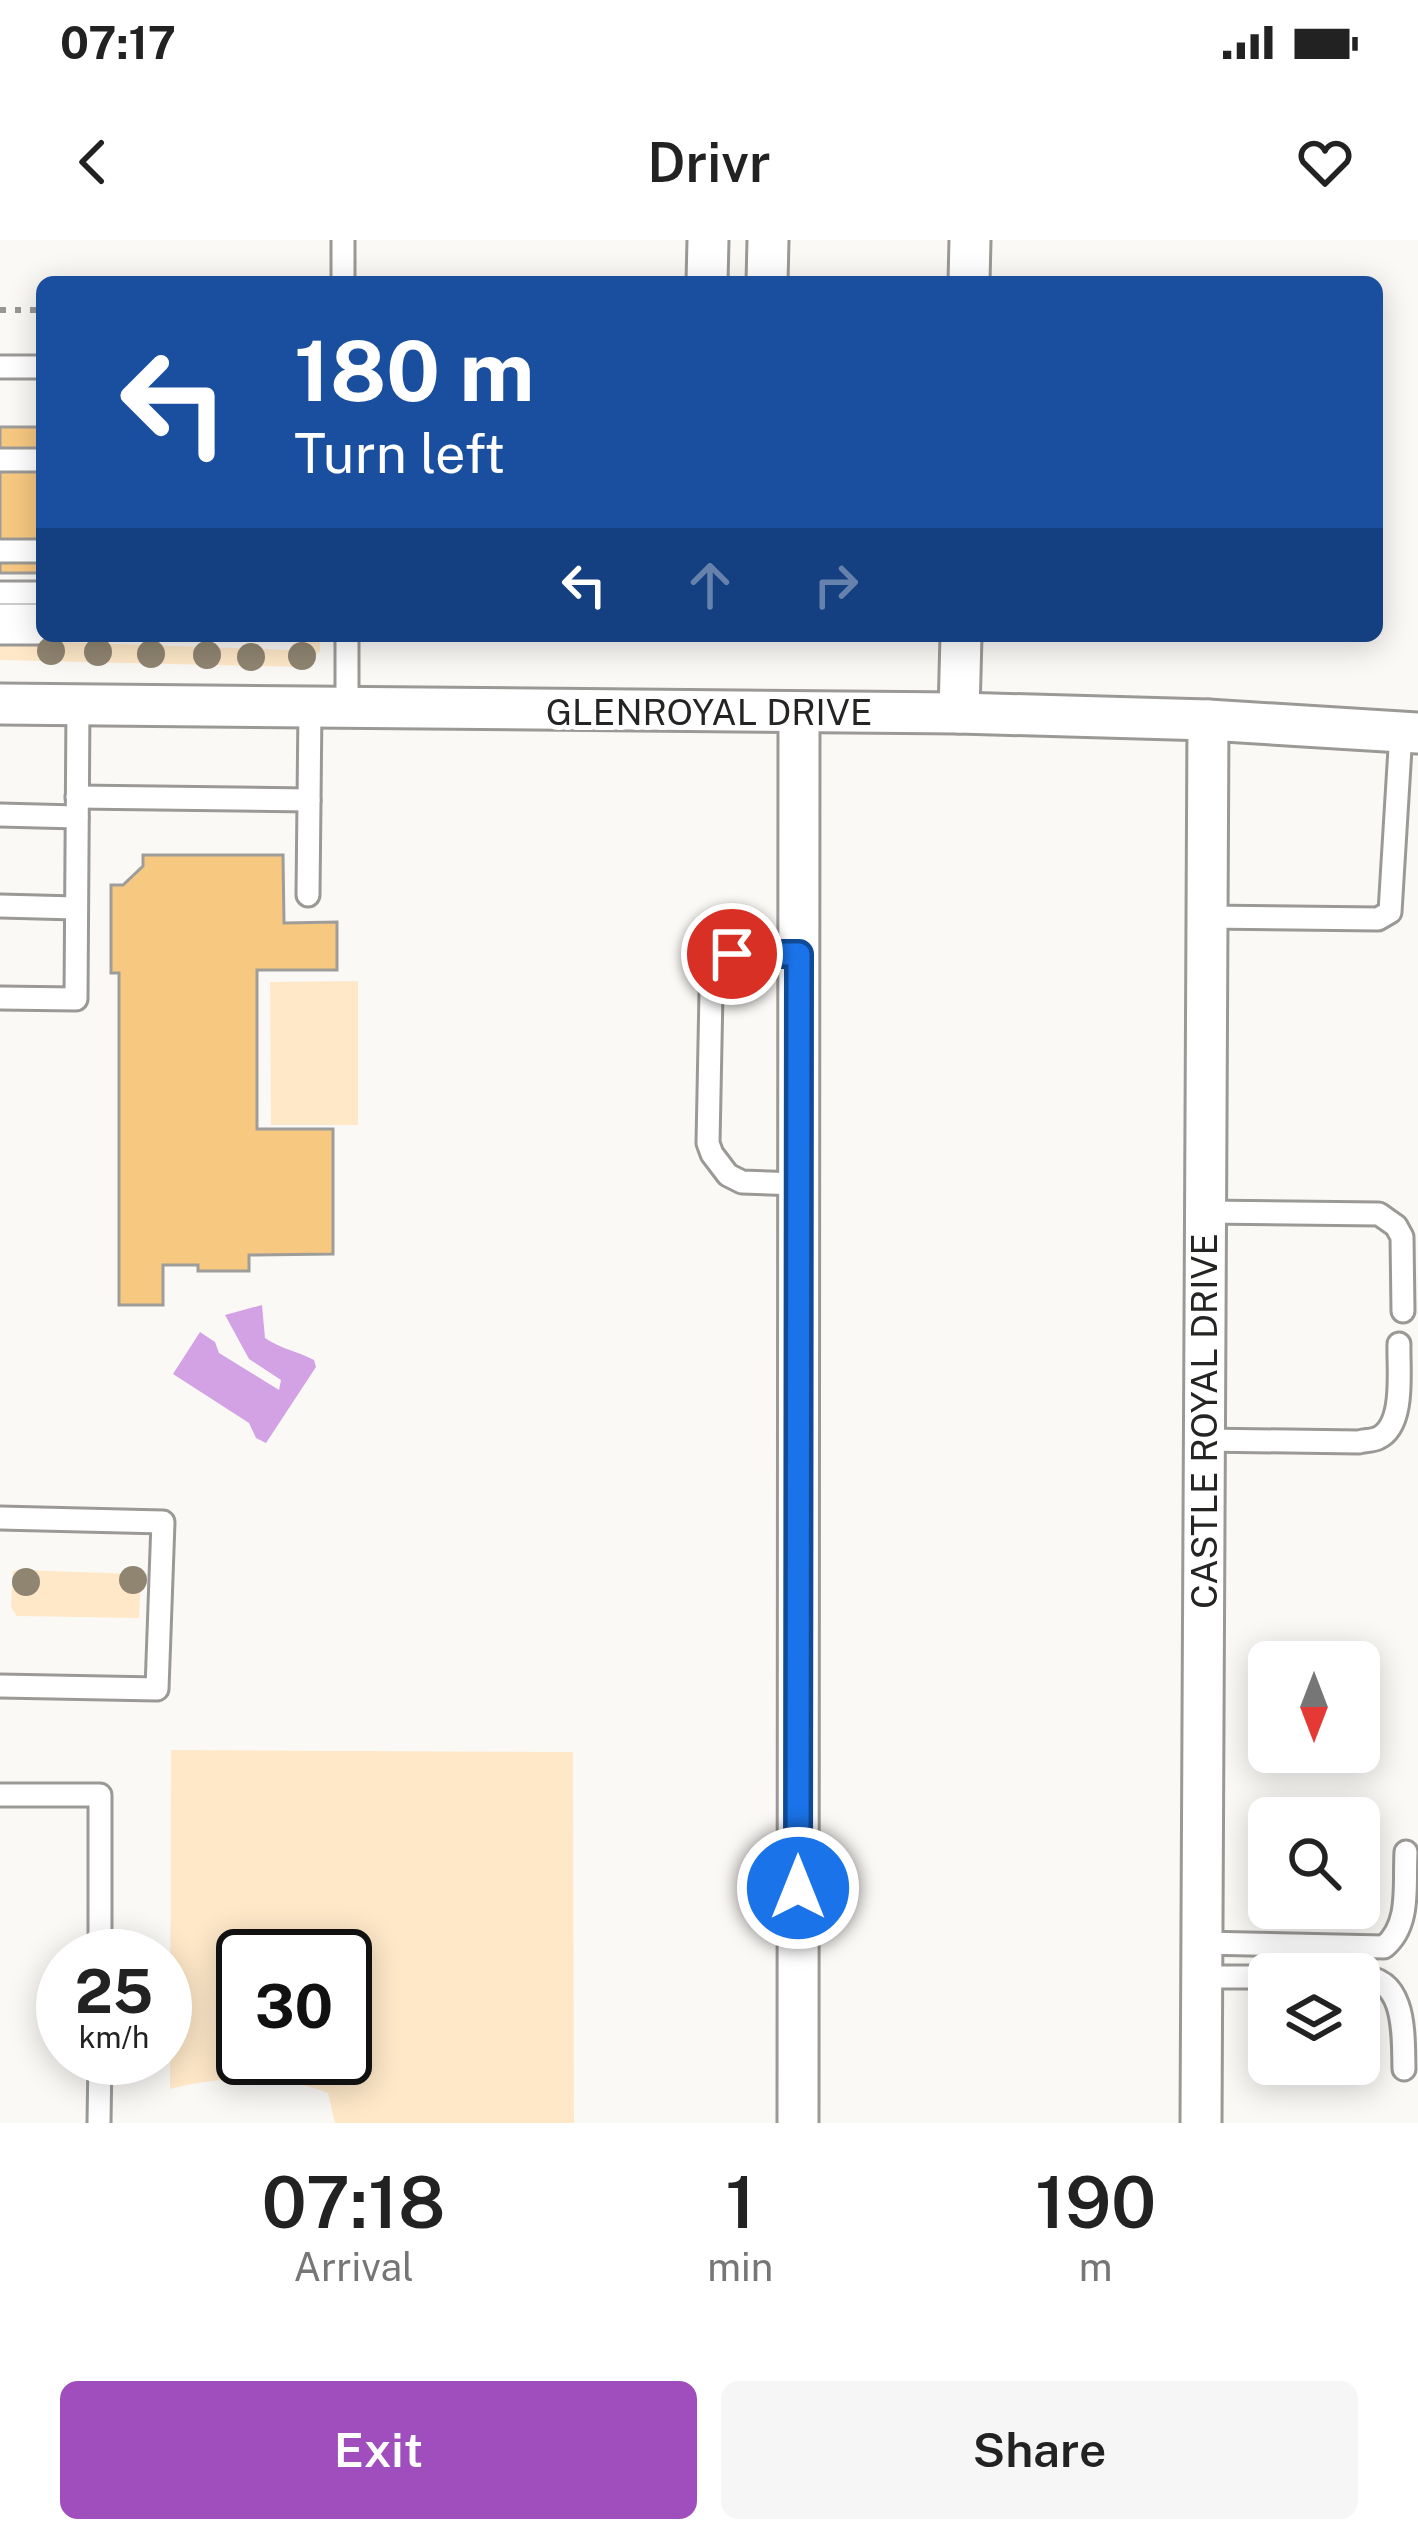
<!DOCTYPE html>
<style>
:root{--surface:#fff;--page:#f6f6f6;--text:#222;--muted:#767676;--accent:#a04ebd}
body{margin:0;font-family:"Public Sans",sans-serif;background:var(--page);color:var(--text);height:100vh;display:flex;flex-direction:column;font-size:45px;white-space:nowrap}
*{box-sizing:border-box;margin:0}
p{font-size:39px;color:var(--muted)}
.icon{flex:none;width:66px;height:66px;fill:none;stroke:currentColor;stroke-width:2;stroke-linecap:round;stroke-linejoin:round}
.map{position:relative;height:1883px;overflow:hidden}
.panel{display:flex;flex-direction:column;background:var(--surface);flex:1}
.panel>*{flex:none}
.guide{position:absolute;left:36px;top:36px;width:1347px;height:366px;border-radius:18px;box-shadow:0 6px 30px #0003;background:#1a4fa0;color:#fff;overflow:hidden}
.needle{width:78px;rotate:180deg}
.buttons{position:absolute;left:1248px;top:1401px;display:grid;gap:24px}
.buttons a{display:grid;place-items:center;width:132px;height:132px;border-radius:18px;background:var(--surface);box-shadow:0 6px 30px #0003;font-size:60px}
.speed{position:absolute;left:36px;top:1689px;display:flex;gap:24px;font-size:60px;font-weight:700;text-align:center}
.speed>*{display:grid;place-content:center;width:156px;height:156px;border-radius:50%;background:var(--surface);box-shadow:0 6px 30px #0003;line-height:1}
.speed small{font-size:30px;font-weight:400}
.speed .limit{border:6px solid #111;border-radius:18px;background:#fff;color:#111}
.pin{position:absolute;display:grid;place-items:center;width:102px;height:102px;color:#fff;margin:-51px;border:6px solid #fff;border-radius:50%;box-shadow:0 3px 12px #0007}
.me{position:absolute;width:132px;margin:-66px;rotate:0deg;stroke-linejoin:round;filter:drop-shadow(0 0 9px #0008)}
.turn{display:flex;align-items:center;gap:42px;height:252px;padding:0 60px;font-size:54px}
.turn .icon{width:156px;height:156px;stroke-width:2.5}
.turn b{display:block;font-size:84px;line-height:102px}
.lanes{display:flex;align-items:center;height:114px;padding:0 60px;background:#0003;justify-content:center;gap:60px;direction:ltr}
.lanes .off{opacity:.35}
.eta{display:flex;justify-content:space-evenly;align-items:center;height:204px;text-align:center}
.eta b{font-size:72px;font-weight:600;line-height:84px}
.button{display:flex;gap:24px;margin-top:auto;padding:24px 60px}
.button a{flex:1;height:138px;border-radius:18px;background:var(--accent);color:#fff;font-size:48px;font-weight:600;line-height:138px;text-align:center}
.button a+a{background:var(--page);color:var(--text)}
.status{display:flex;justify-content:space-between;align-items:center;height:84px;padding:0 60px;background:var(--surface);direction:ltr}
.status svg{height:33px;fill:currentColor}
header{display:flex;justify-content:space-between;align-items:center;height:156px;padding:0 60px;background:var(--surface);font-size:54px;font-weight:600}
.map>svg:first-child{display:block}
.green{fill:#fee8c8;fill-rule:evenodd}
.water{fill:#d2a2e4}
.building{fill:#f7c880;stroke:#9f9d9a;stroke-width:3}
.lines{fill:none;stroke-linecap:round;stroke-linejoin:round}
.service-casing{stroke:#9b9996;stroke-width:27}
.minor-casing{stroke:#9b9996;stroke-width:45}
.path{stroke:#989795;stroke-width:6;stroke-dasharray:6 9;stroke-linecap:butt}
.service{stroke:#fff;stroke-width:21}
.minor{stroke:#fff;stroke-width:39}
.tree{fill:#908571}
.route-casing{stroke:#114b97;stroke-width:30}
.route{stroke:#1a73e8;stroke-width:21}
.labels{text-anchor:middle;stroke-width:10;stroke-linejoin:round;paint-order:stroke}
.street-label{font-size:36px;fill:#252423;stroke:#fff}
</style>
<div class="status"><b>07:17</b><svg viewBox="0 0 49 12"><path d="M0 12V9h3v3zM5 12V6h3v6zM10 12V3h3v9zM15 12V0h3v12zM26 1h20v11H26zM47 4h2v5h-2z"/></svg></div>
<header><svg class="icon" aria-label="back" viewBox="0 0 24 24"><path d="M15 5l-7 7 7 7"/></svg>Drivr<svg class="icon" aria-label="heart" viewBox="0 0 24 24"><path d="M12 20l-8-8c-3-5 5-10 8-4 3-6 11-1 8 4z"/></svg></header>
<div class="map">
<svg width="1418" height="1883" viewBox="0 0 1418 1883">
<rect width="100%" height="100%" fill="#fbf9f6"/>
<!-- green -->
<g class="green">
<path d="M307,396H320V411L305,427L0,420V400L289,410L297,408Z"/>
<path d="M358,741V885H271L270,742Z"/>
<path d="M20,1330L138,1334L141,1336L139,1378L17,1376L11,1367L13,1331Z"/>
<path d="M171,1510L573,1512L574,1883H335L328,1853C281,1834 218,1836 170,1849ZM345,1716V1818H243V1716Z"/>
</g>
<!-- water -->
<path class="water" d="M262,1065L265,1098C281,1109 297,1111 314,1120L316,1127L266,1203L256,1198L249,1183L173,1134L200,1092L215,1102L219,1113L279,1150L281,1140L249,1119L225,1075Z"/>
<!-- building -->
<g class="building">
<rect x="0" y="187" width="42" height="146"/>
<path d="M143,615H283L284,683L337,682V730H257V889H333V1014L249,1015V1031H198V1025H163V1065H119V733H111V645H123L143,626Z"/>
</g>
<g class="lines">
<defs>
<g id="service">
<path d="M343,0V42"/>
<path d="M0,127H42"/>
<path d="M0,220H42"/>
<path d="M0,311H42"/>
<path d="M0,353H42"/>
<path d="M0,375H42"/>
<path d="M0,393H42"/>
<path d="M347,396V468"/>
<path d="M77,557L309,560"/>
<path d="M0,575L77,577"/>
<path d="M308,655L310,468"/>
<path d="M0,666L76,668"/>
<path d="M1207,677L1378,679L1390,672L1401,492"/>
<path d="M0,758L76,759L78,465"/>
<path d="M798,944L742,942L728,935L712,914L708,903L711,753L716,735L732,714H799"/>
<path d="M1205,972L1379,974L1396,986L1402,997L1403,1071"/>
<path d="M1204,1200L1359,1202C1365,1200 1372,1201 1378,1198C1406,1185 1398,1128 1399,1104"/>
<path d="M0,1278L163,1282L157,1449L0,1446"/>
<path d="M0,1555H100V1716"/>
<path d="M1202,1703L1384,1707C1411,1685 1404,1645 1406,1612"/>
<path d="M1202,1737H1269"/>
<path d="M1359,1737C1407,1736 1403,1795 1404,1829"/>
<path d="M99,1883L100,1818"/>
</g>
<g id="minor">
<path d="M707,42L708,0"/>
<path d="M767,42L768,0"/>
<path d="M969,42L970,0"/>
<path d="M0,464L959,473L1208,480L1418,493"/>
<path d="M959,473L961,396"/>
<path d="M798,1883L799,473"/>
<path d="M1201,1883L1208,480"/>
</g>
</defs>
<!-- service casing -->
<use href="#service" class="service-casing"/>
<!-- minor casing -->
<use href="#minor" class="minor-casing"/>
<!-- path -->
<path class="path" d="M0,70H42"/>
<!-- service -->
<use href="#service" class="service"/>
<!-- minor -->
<use href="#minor" class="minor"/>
</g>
<!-- trees -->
<g class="tree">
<circle cx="51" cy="411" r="14"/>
<circle cx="98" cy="412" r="14"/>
<circle cx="151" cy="414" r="14"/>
<circle cx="207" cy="415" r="14"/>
<circle cx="302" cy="416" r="14"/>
<circle cx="251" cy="417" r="14"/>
<circle cx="133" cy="1340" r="14"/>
<circle cx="26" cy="1342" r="14"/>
</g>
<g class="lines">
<defs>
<path id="route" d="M732,714H799L798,1648"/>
</defs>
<!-- route casing -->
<use href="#route" class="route-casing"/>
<!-- route -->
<use href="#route" class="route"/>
</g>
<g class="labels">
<!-- street labels -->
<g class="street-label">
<text x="709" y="485">GLENROYAL DRIVE</text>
<text transform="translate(1204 1181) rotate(-90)" y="13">CASTLE ROYAL DRIVE</text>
</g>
</g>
</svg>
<div class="buttons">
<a><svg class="needle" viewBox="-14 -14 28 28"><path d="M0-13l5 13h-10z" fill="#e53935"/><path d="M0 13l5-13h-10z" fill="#767676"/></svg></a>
<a><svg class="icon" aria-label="search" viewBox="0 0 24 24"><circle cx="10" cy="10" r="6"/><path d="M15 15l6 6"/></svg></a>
<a><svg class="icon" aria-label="layers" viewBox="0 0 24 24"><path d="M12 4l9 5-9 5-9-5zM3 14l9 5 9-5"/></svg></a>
</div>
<div class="speed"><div>25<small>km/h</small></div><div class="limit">30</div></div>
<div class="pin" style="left:732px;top:714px;background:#d93025"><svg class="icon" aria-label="arrive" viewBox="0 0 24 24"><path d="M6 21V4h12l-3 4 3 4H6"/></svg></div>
<svg class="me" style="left:798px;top:1648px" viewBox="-20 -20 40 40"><circle r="17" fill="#1a73e8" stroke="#fff" stroke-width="3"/><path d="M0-11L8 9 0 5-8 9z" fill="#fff"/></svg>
<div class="guide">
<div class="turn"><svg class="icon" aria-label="left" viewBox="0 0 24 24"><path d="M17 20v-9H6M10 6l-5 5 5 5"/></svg><div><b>180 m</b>Turn left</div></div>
<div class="lanes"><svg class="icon" aria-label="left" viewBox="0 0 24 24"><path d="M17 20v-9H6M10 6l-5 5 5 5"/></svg><svg class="icon off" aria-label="ahead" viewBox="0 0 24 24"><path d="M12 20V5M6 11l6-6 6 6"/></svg><svg class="icon off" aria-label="right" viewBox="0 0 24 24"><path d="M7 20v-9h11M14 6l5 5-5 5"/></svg></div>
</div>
</div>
<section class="panel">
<div class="eta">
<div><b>07:18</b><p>Arrival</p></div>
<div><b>1</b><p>min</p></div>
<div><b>190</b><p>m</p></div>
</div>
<div class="button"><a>Exit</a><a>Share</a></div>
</section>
